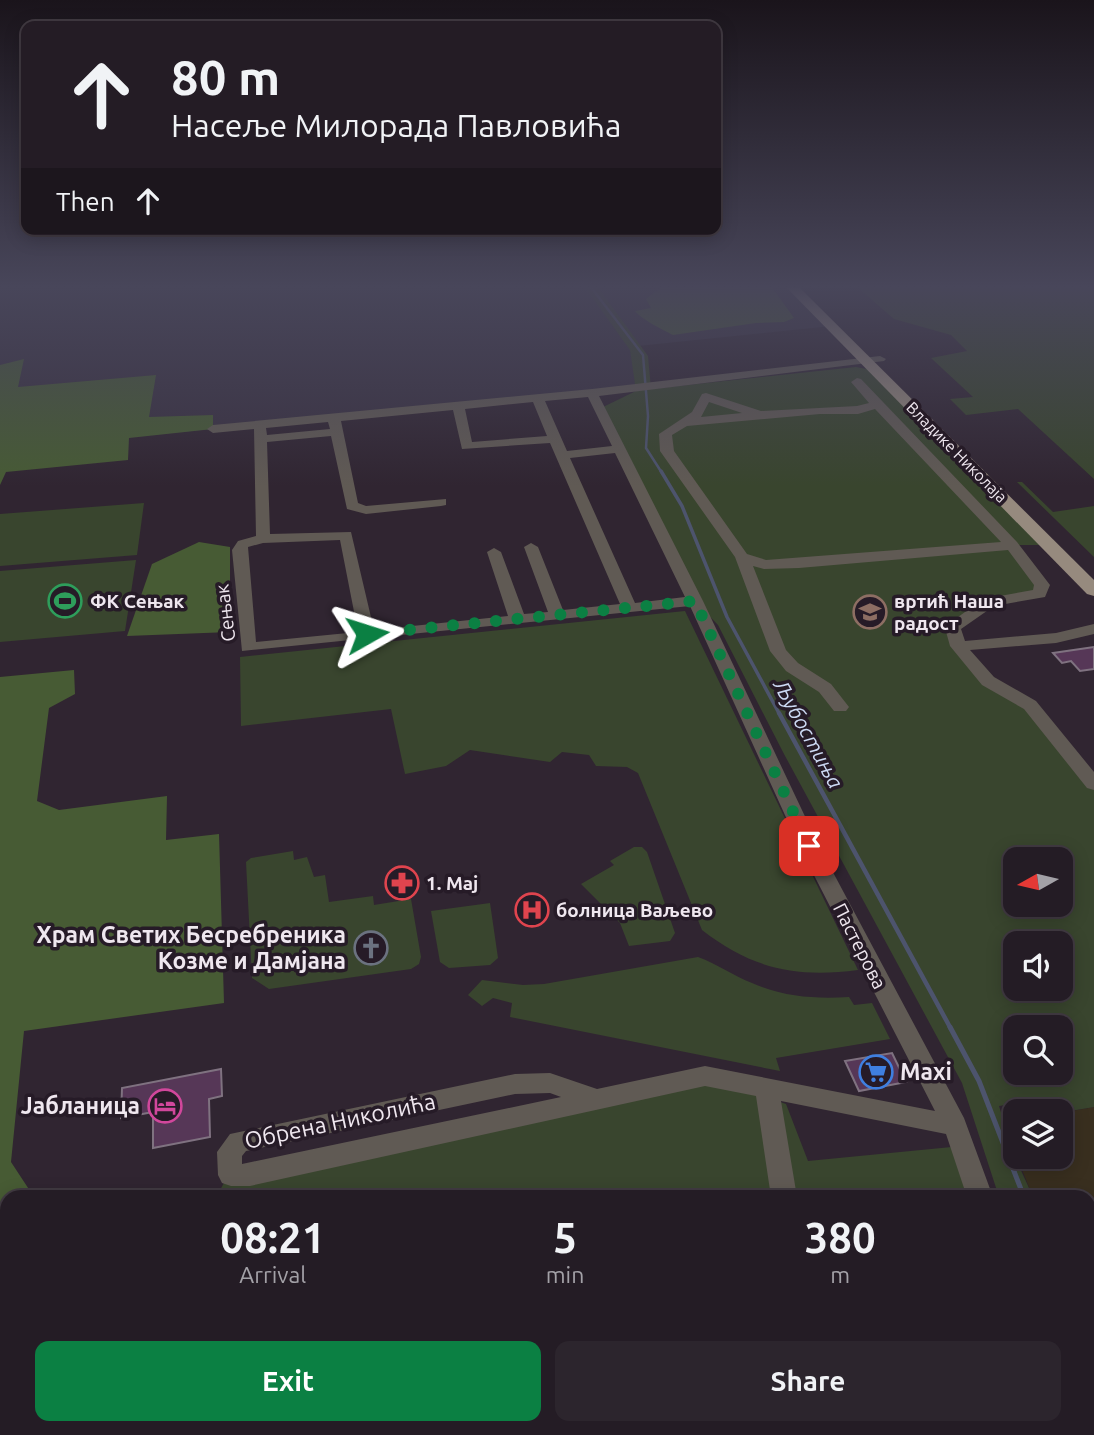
<!DOCTYPE html>
<meta charset="utf-8">
<style>
:root{--surface:#241c25;--page:#2c252d;--text:#f1f3f6;--muted:#a3a1a7;--line:#413a42;--accent:#0b8043}
body{margin:0;font-family:Ubuntu,sans-serif;background:var(--page);color:var(--text);height:100vh;display:flex;flex-direction:column;font-size:26px;white-space:nowrap}
*{box-sizing:border-box;margin:0}
p{font-size:23px;color:var(--muted)}
.icon{flex:none;width:38px;height:38px;fill:none;stroke:currentColor;stroke-width:2;stroke-linecap:round;stroke-linejoin:round}
.map{position:relative;flex:1;overflow:hidden}
.panel{position:absolute;left:0px;top:1190px;width:1096px;height:245px;display:flex;flex-direction:column;background:var(--surface);border-radius:21px 21px 0 0;box-shadow:0 4px 18px #0003,0 0 0 2px var(--line)}
.panel>*{flex:none}
.guide{position:absolute;left:21px;top:21px;width:700px;height:214px;border-radius:14px;box-shadow:0 4px 18px #0003,0 0 0 2px var(--line);background:#241c25;color:var(--text);overflow:hidden}
.needle{width:46px;rotate:262deg}
.fabs{position:absolute;left:1003px;top:847px;display:grid;gap:14px}
.fabs a{display:grid;place-items:center;width:70px;height:70px;border-radius:14px;background:var(--surface);box-shadow:0 4px 18px #0003,0 0 0 2px var(--line);font-size:35px}
.pin{position:absolute;display:grid;place-items:center;width:60px;height:60px;color:#fff;margin:-30px;border-radius:14px;box-shadow:0 4px 10px #0006}
.me{position:absolute;width:77px;margin:-38px;rotate:84deg;stroke-linejoin:round;filter:drop-shadow(0 0 5px #0008)}
.turn{display:flex;align-items:center;gap:24px;height:147px;padding:0 35px;font-size:32px}
.turn .icon{width:91px;height:91px;stroke-width:2.5}
.turn b{display:block;font-size:49px;line-height:60px}
.then{display:flex;align-items:center;height:66px;padding:0 35px;background:#0003;gap:14px;font-size:26px}
.eta{display:flex;justify-content:space-evenly;align-items:center;height:119px;text-align:center}
.eta b{font-size:42px;font-weight:600;line-height:49px}
.cta{display:flex;gap:14px;margin-top:auto;padding:14px 35px}
.cta a{flex:1;height:80px;border-radius:14px;background:var(--accent);color:#fff;font-size:28px;font-weight:600;line-height:80px;text-align:center}
.cta a+a{background:var(--page);color:var(--text)}
.map>svg:first-child{display:block}
.industrial{fill:#393141}
.education{fill:#392f1f}
.green{fill:#39452e;fill-rule:evenodd}
.forest{fill:#475b34}
.lines{fill:none;stroke-linecap:round;stroke-linejoin:round}
.stream-far3{stroke:#4d546d;stroke-width:2.5}
.stream-far2{stroke:#4d546d;stroke-width:3.5}
.stream-far1{stroke:#4d546d;stroke-width:4.5}
.stream{stroke:#4d546d;stroke-width:5}
.building{fill:#563757;stroke:#7f7280;stroke-width:2}
.minor{fill:#605a54;fill-rule:evenodd}
.major{fill:#968a7e;fill-rule:evenodd}
.route{stroke:#0b8043;stroke-width:12;stroke-dasharray:0 21.6}
.labels{text-anchor:middle;stroke-width:7;stroke-linejoin:round;paint-order:stroke}
.far-street-label{font-size:16px;fill:#efe7ef;stroke:#261b27}
.poi-label{font-size:19px;font-weight:bold;fill:#efe7ef;stroke:#261b27;text-anchor:start}
.street-label{font-size:19px;fill:#efe7ef;stroke:#261b27}
.water-label{font-size:21px;font-style:italic;fill:#ccd9f3;stroke:#261b27}
.near-poi-label{font-size:23px;font-weight:bold;fill:#efe7ef;stroke:#261b27;text-anchor:end}
.near-street-label{font-size:23px;fill:#efe7ef;stroke:#261b27}
</style>
<div class="map">
<svg width="1094" height="1435" viewBox="0 0 1094 1435">
<rect width="100%" height="100%" fill="#302531"/>
<!-- industrial -->
<path class="industrial" d="M0,286H791L832,326L638,346L645,387L6,449L0,452Z"/>
<!-- education -->
<path class="education" d="M1094,1107V1349L1088,1335V1197H1033L1017,1157H1060L1061,1113Z"/>
<!-- green -->
<g class="green">
<path d="M584,286H597L648,356L651,389L856,367L872,370L1042,545H1013L1040,594L989,602L954,628L988,681L1030,705L1094,784V1107L1064,1112L1055,1098L999,1106L1015,1157L1033,1197H999L962,1083L784,754L718,625L695,601L599,409L636,391L630,350ZM1015,859H1060V905H1015ZM1015,943H1060V989H1015ZM1015,1027H1060V1073H1015Z"/>
<path d="M856,286H1094V479L1018,409L966,415L950,399L973,397L931,358L967,351L951,335L894,319Z"/>
<path d="M1017,482H1022L1053,512L1094,506V557Z"/>
<path d="M144,503L137,555L0,566V514Z"/>
<path d="M136,560L125,631L0,642V571Z"/>
<path d="M685,611L858,970C796,978 752,969 702,930L638,773L627,767L596,766L589,755L562,752L550,762L470,750L446,766L405,774L391,709L241,726L240,657Z"/>
<path d="M634,847H642L647,852L675,933L670,941L629,946L620,923L581,884L614,865L610,861Z"/>
<path d="M293,851L294,860L307,857L314,877L325,875L329,902L373,896L374,905L411,899L421,957L419,964L411,969L269,989L252,978L246,862L251,858Z"/>
<path d="M490,903L498,958L490,965L449,968L440,962L431,911Z"/>
<path d="M698,957C717,964 734,976 752,983C784,997 815,999 849,997L854,1005L872,1003L890,1039L776,1058L780,1071L510,1017L512,1003L493,998L482,1006L468,995L482,980L523,985L544,984Z"/>
<path d="M705,1076L786,1104L808,1161L962,1146L980,1197H216L224,1183Z"/>
<path d="M1089,1335L1094,1349V1435H1084L1082,1428H1088Z"/>
<path d="M227,1428H1059L1061,1435H233Z"/>
</g>
<!-- forest -->
<g class="forest">
<path d="M663,286H771L794,318L784,322L756,323L673,335C663,330 641,319 635,311L651,308L646,299Z"/>
<path d="M24,359L18,387L156,375L149,417L213,415V429L129,438L128,460L6,472L0,485V365Z"/>
<path d="M199,542L230,547V632L127,636L152,564Z"/>
<path d="M74,670L75,694L49,708L37,801L59,810L167,796L166,840L219,834L224,1003L24,1031L11,1162L34,1197H7V1283L0,1272V677Z"/>
<path d="M105,1428H188L193,1435H109Z"/>
</g>
<g class="lines">
<!-- stream-far3 -->
<path class="stream-far3" d="M590,286L643,355L648,416L646,448L662,473"/>
<!-- stream-far2 -->
<path class="stream-far2" d="M661,471L682,506L727,617L780,715"/>
<!-- stream-far1 -->
<path class="stream-far1" d="M779,713L951,1029"/>
<!-- stream -->
<g class="stream">
<path d="M950,1027L979,1081L1024,1197"/>
<path d="M1088,1365L1094,1380"/>
</g>
</g>
<!-- building -->
<g class="building">
<path d="M1094,647V669L1080,671L1071,661L1062,663L1053,653Z"/>
<path d="M892,1053L906,1082L859,1091L845,1061Z"/>
<path d="M221,1069L222,1096L209,1099L210,1137L153,1148V1112L121,1118L122,1088Z"/>
</g>
<g class="lines">
<!-- minor -->
<g class="minor">
<path d="M880,356L886,359L884,361L599,396L703,601L819,846L964,1118L993,1197H967L946,1134L781,1101L797,1197H771L756,1096L705,1086L250,1186H231L222,1183L218,1175L217,1152L230,1134L515,1074L550,1073L597,1089L705,1066L935,1111L799,846L690,606L242,651L232,550L238,541L256,536L254,429L213,433L207,429L213,425L592,389ZM588,397L612,446L567,451L545,401ZM533,402L547,436L472,442L465,409ZM453,410L462,449L550,443L620,604L563,610L538,547L531,543L524,547L548,612L524,614L501,552L494,548L487,552L508,616L374,630L351,532L270,534L267,442L331,436L347,509L366,514L441,506L446,505V499L366,506L358,503L341,421ZM328,422L330,429L267,435L266,428ZM615,453L685,597L635,603L570,458ZM340,540L358,632L256,642L248,547L263,543ZM550,1093L561,1097L242,1164V1156L246,1151L515,1094Z"/>
<path d="M857,378L861,379L1017,542L1050,585L1045,597L994,606L961,629L965,641L1056,633L1094,624V634L1056,643L970,650L994,677L1036,701L1094,772V790L1087,788L1024,709L982,685L950,646L945,628L947,625L983,599L1033,590L1034,585L1008,550L799,568L764,569L753,566L786,650L798,663L831,684L849,707L846,711H834L819,692L786,671L770,651L735,557L660,451L659,434L692,412L702,394L706,393L761,411L857,406L869,403L851,382ZM709,402L742,413L701,417ZM875,409L1001,542L766,560L747,554L674,451L672,435L687,426L820,414H858Z"/>
<path d="M228,1428H283L280,1435H225Z"/>
<rect x="434" y="1428" width="30" height="7"/>
<path d="M804,1428H834L835,1435H805Z"/>
<path d="M1044,1428H1074L1076,1435H1046Z"/>
</g>
<!-- major -->
<path class="major" d="M785,286H798L1094,580V596L1087,594Z"/>
</g>
<!-- sky -->
<linearGradient id="sky" x2="0" y2="1"><stop stop-color="#1a141b"/><stop offset="0.59" stop-color="#48465a"/><stop offset="1" stop-color="#48465a" stop-opacity="0"/></linearGradient>
<rect width="1094" height="486" fill="url(#sky)"/>
<g class="lines">
<!-- route -->
<path class="route" d="M367,634L695,601L809,846"/>
</g>
<!-- icons -->
<defs>
<symbol id="stadium-ring" viewBox="-11 -11 22 22"><circle r="9.5" fill="#261b27" stroke="#2e9e5b" stroke-width="1.5"/><path d="M0-5a6.5 5 0 1 0 0 10a6.5 5 0 1 0 0-10ZM-3.5-1.8h7v3.6h-7Z" fill="#2e9e5b"/></symbol>
<symbol id="school-ring" viewBox="-11 -11 22 22"><circle r="9.5" fill="#261b27" stroke="#8d6e63" stroke-width="1.5"/><path d="M0-5L7-2L0 1L-7-2ZM-4 1L0 2.5L4 1V4Q0 6-4 4Z" fill="#8d6e63"/></symbol>
<symbol id="pharmacy-ring" viewBox="-11 -11 22 22"><circle r="9.5" fill="#261b27" stroke="#e0444e" stroke-width="1.5"/><path d="M-2-6h4v4h4v4h-4v4h-4v-4h-4v-4h4Z" fill="#e0444e"/></symbol>
<symbol id="hospital-ring" viewBox="-11 -11 22 22"><circle r="9.5" fill="#261b27" stroke="#e0444e" stroke-width="1.5"/><path d="M-5-5h3v3.5h4V-5h3V5h-3V1.5h-4V5h-3Z" fill="#e0444e"/></symbol>
<symbol id="church-ring" viewBox="-11 -11 22 22"><circle r="9.5" fill="#261b27" stroke="#6b7280" stroke-width="1.5"/><path d="M-1.2-6h2.4v3.5h3.3v2.4h-3.3V6h-2.4V-.1h-3.3v-2.4h3.3Z" fill="#6b7280"/></symbol>
<symbol id="supermarket-ring" viewBox="-11 -11 22 22"><circle r="9.5" fill="#261b27" stroke="#3f7fe0" stroke-width="1.5"/><path d="M-6-5.5h2.5l.6 2H6L4.5 2H-2.5L-4.4-4H-6ZM-1.5 3.2a1.3 1.3 0 1 0 .1 0ZM3 3.2a1.3 1.3 0 1 0 .1 0Z" fill="#3f7fe0"/></symbol>
<symbol id="hotel-ring" viewBox="-11 -11 22 22"><circle r="9.5" fill="#261b27" stroke="#d1479c" stroke-width="1.5"/><path d="M-6-4.5h1.5V1H6V5H4.5V3h-9V5H-6ZM-4 0a1.8 1.8 0 1 1 3.6 0ZM.5 0V-2.5h3Q6-2.5 6 0Z" fill="#d1479c"/></symbol>
</defs>
<g fill-rule="evenodd">
<use href="#stadium-ring" x="46" y="582" width="38" height="38"/>
<use href="#school-ring" x="851" y="593" width="38" height="38"/>
<use href="#pharmacy-ring" x="383" y="864" width="38" height="38"/>
<use href="#hospital-ring" x="513" y="891" width="38" height="38"/>
<use href="#church-ring" x="352" y="929" width="38" height="38"/>
<use href="#supermarket-ring" x="857" y="1053" width="38" height="38"/>
<use href="#hotel-ring" x="146" y="1087" width="38" height="38"/>
</g>
<g class="labels">
<!-- far-street labels -->
<g class="far-street-label">
<text transform="translate(957 452) rotate(45)" y="6">Владике Николаја</text>
</g>
<!-- poi labels -->
<g class="poi-label">
<text x="90" y="608">ФК Сењак</text>
<text x="894" y="608">вртић Наша<tspan x="894" dy="22">радост</tspan></text>
<text x="426" y="890">1. Мај</text>
<text x="556" y="917">болница Ваљево</text>
</g>
<!-- street labels -->
<g class="street-label">
<text transform="translate(225 613) rotate(-97)" y="7">Сењак</text>
<text transform="translate(860 946) rotate(63)" y="7">Пастерова</text>
</g>
<!-- water labels -->
<g class="water-label">
<text transform="translate(808 734) rotate(61)" y="7">Љубостиња</text>
</g>
<!-- near-poi labels -->
<g class="near-poi-label">
<text x="346" y="943">Храм Светих Бесребреника<tspan x="346" dy="26">Козме и Дамјана</tspan></text>
<text x="900" y="1080" text-anchor="start">Maxi</text>
<text x="140" y="1114">Јабланица</text>
</g>
<!-- near-street labels -->
<g class="near-street-label">
<text transform="translate(340 1121) rotate(-12)" y="8">Обрена Николића</text>
</g>
</g>
</svg>
<div class="fabs">
<a><svg class="needle" viewBox="-14 -14 28 28"><path d="M0-13l5 13h-10z" fill="#e53935"/><path d="M0 13l5-13h-10z" fill="#a3a1a7"/></svg></a>
<a><svg class="icon" aria-label="sound" viewBox="0 0 24 24"><path d="M4 9h4l5-4v14l-5-4H4zM17 9q2 3 0 6"/></svg></a>
<a><svg class="icon" aria-label="search" viewBox="0 0 24 24"><circle cx="10" cy="10" r="6"/><path d="M15 15l6 6"/></svg></a>
<a><svg class="icon" aria-label="layers" viewBox="0 0 24 24"><path d="M12 4l9 5-9 5-9-5zM3 14l9 5 9-5"/></svg></a>
</div>
<div class="pin" style="left:809px;top:846px;background:#d93025"><svg class="icon" aria-label="arrive" viewBox="0 0 24 24"><path d="M6 21V4h12l-3 4 3 4H6"/></svg></div>
<svg class="me" style="left:367px;top:634px" viewBox="-20 -20 40 40"><path d="M0-17L14 15 0 8-14 15z" fill="#0b8043" stroke="#fff" stroke-width="4"/></svg>
<div class="guide">
<div class="turn"><svg class="icon" aria-label="ahead" viewBox="0 0 24 24"><path d="M12 20V5M6 11l6-6 6 6"/></svg><div><b>80 m</b>Насеље Милорада Павловића</div></div>
<div class="then">Then<svg class="icon" aria-label="ahead" viewBox="0 0 24 24"><path d="M12 20V5M6 11l6-6 6 6"/></svg></div>
</div>
<section class="panel">
<div class="eta">
<div><b>08:21</b><p>Arrival</p></div>
<div><b>5</b><p>min</p></div>
<div><b>380</b><p>m</p></div>
</div>
<div class="cta"><a>Exit</a><a>Share</a></div>
</section>
</div>
